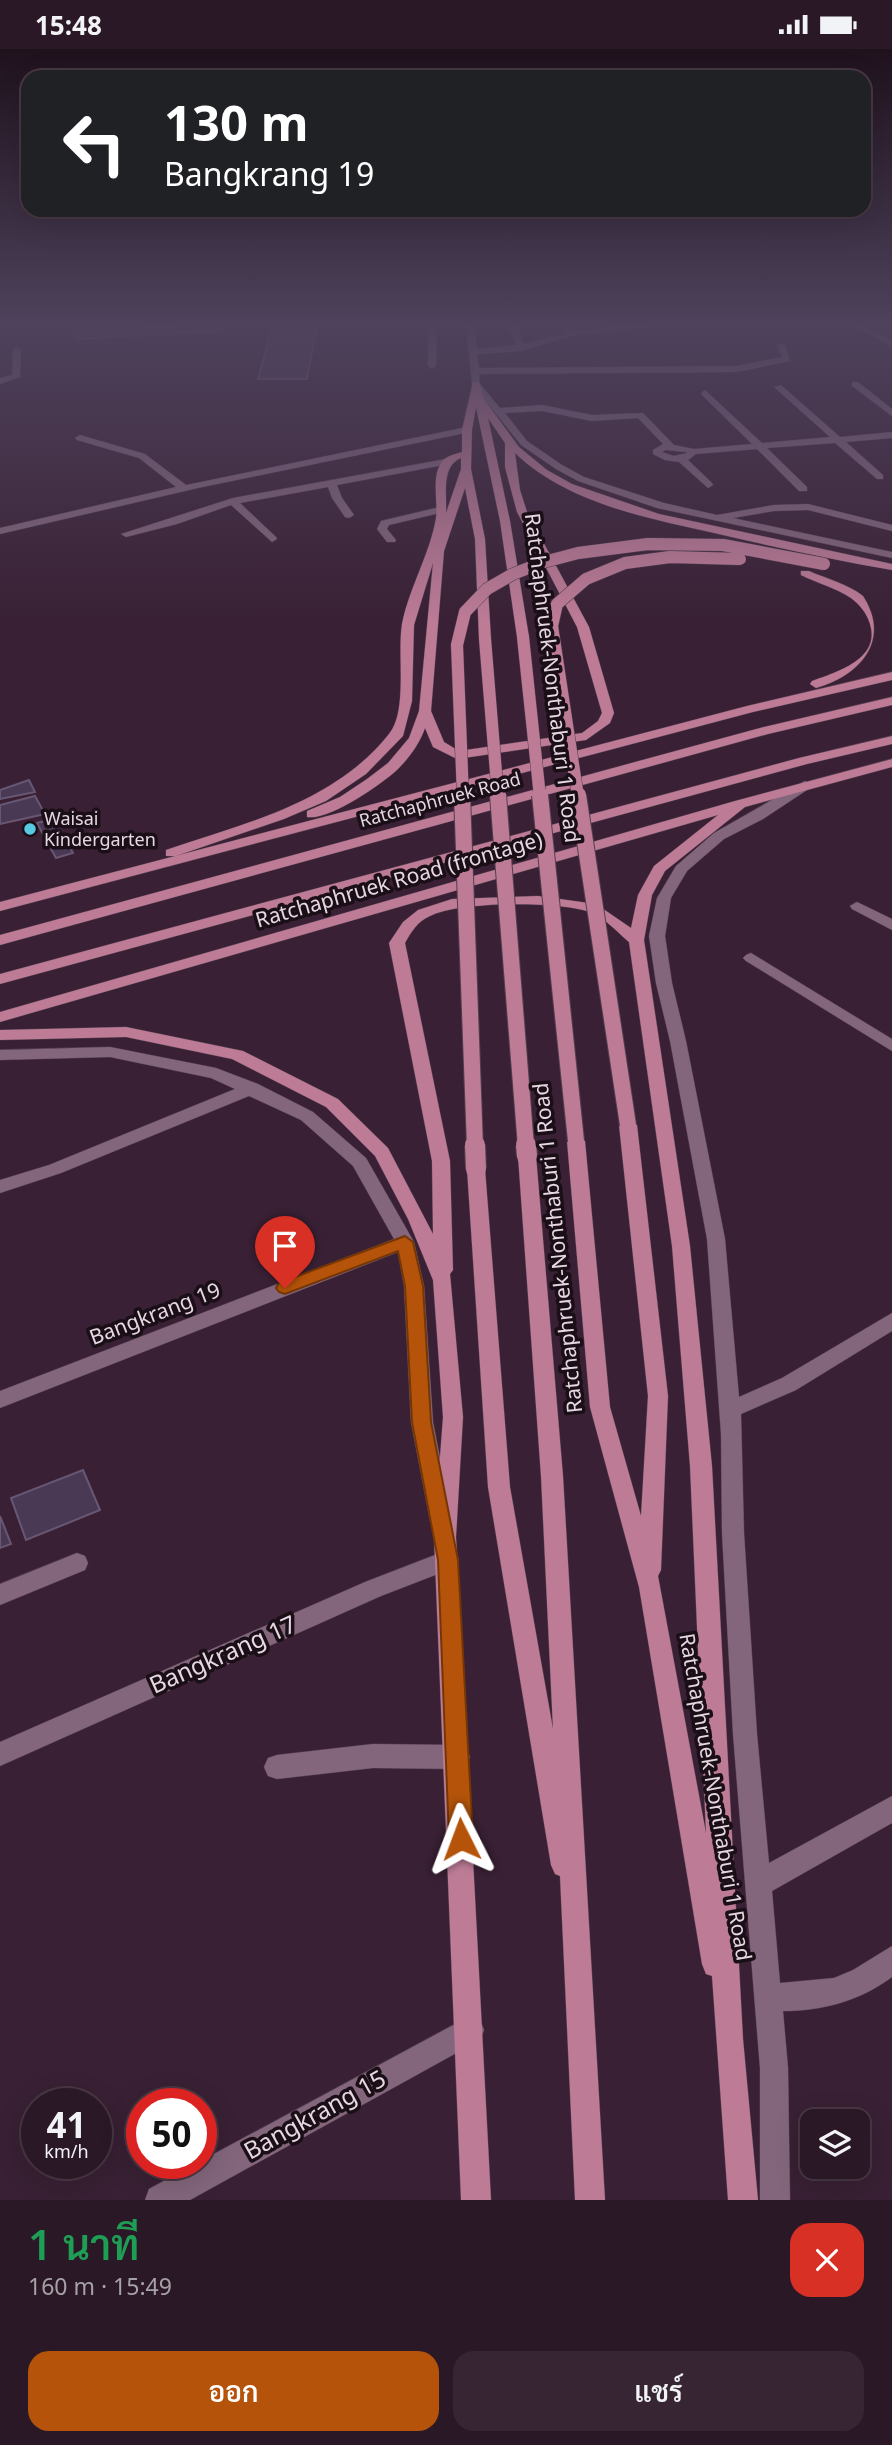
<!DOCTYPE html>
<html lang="th">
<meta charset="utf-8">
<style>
:root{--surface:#2b1827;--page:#372533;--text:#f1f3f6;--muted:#a6a0a7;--line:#473744;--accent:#b45309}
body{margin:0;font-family:"Noto Sans",Sarabun,sans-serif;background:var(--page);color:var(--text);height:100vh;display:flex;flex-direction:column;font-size:26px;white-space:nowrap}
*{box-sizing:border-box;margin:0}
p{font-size:23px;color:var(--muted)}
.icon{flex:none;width:38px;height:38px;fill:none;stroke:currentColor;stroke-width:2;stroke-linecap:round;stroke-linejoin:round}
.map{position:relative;height:2151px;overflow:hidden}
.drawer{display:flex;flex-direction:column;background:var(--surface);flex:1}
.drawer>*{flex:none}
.top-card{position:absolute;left:21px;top:21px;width:850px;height:147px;border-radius:21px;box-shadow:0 7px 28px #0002,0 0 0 2px var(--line);background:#202124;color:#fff;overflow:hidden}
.fabs{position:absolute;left:800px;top:2060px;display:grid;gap:14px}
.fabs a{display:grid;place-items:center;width:70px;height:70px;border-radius:14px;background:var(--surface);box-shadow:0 7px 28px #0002,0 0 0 2px var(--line);font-size:35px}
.speed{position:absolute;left:21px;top:2039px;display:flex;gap:14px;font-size:35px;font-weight:700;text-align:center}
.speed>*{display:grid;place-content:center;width:91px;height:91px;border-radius:50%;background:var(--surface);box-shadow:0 7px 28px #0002,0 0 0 2px var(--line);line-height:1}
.speed small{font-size:18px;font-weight:400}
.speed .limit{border:10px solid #d22;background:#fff;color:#111}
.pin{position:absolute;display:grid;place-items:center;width:60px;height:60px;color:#fff;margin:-72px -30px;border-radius:50% 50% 50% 0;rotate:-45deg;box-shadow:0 0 7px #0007}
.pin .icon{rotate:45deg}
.me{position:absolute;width:77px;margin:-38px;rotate:357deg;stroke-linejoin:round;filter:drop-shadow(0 0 5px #0008)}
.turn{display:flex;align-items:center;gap:24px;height:147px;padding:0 28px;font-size:32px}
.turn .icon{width:91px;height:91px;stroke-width:2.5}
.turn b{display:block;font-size:49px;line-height:60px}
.round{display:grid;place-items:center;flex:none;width:74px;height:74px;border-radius:21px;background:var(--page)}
.headline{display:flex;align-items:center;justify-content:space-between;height:119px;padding:0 28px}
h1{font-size:42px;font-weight:600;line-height:52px;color:#1e9e55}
.button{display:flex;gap:14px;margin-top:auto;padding:14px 28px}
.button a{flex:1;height:80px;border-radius:21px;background:var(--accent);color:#fff;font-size:28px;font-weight:600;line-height:80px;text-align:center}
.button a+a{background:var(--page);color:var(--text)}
.status{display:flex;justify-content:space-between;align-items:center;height:49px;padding:0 35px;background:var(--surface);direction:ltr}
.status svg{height:19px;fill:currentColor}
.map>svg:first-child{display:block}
.building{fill:#493954;stroke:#685773;stroke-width:2}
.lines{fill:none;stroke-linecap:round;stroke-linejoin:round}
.minor-casing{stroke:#533f4f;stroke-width:1}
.major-casing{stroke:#533f4f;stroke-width:1}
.minor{fill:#83667c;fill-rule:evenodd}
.major{fill:#bd7b96;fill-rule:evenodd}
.major-bridge-far2-casing{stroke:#533f4f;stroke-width:13;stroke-linecap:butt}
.major-bridge-far1-casing{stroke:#533f4f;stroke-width:18;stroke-linecap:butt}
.major-bridge-casing{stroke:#533f4f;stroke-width:22;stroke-linecap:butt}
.major-bridge-far2{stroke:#bd7b96;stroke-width:12}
.major-bridge-far1{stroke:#bd7b96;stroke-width:16}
.major-bridge{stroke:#bd7b96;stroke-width:20}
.route{fill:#b45309;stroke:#753606;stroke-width:2}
.poi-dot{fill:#57c9e2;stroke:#1a0e17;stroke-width:2.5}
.labels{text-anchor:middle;stroke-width:7;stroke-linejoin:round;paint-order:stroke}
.far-street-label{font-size:18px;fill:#e7d7e3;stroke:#1a0e17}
.far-poi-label{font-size:18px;fill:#e7d7e3;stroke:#1a0e17;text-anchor:start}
.street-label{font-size:21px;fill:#e7d7e3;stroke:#1a0e17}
.near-street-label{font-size:24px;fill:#e7d7e3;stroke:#1a0e17}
</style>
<div class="status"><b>15:48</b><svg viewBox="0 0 49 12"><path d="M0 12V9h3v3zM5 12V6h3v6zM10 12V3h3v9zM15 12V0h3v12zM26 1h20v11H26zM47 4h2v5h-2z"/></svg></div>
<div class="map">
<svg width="892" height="2151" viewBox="0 0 892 2151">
<rect width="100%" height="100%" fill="#392034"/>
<!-- building -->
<g class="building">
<path d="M219,274L222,282L76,290L75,282Z"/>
<path d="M273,275L317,276L307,330H258Z"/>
<path d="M29,731L35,743L0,750V741Z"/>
<path d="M35,747L45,765L0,775V756Z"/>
<path d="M53,770L62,787L46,791L37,774Z"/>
<path d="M63,787L73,804L56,809L46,791Z"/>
<path d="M83,1421L100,1461L26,1491L11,1449Z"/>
<path d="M0,1467L11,1495L0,1499Z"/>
</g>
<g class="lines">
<defs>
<g id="minor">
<path d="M0,273H95L0,277Z"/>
<path d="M429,273H437L436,317L432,320L428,317Z"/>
<path d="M466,273H474L477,300L516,296L507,273H515L524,295L565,284L561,273H569L572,282L658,273H687L570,287L522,302L477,305L479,319L737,317L782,308L777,296L784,294L790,312L737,323L479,325L480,335L500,359L542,356L592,366L643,364L674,396L694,400L752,395L702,346L701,344L705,341L762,394L830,388L774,338L781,336L840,388L892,383V389L846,393L883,426V430H877L835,394L767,399L807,438V442H799L757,400L696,405L688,411L712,434L713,436L708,439L679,413L665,411L653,405V401L663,395L638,369L592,372L542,362L505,364L527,392L562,416L584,428L664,454L717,466L774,456L808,455L892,476V482L808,461L774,462L733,469L892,503V509L657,459L578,432L556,420L521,396L472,335ZM666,401L686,403L687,404L674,407L662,403Z"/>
<path d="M846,273H856L892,292V297Z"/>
<path d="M17,298L21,300L20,328L0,335V329L12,326L13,300Z"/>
<path d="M852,333H858L892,360V367L852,337Z"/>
<path d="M467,378L470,379V383L198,439L0,485V479L176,438L139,409L77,391L75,389L80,386L145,405L186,436Z"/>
<path d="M446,410L451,413L449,415L337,436L342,449L354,466L349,469L345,468L332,449L328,438L240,454L276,488L277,490L272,493L231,456L177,475L126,488L121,485L233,449Z"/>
<path d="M440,458L444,459V463L389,476L387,480L396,491L395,493H387L377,480L381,472Z"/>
<path d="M805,732L812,736L810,739L763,770L724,790L687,822L671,849L665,887L672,934L686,992L725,1190L739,1348L782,1329L892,1264V1282L796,1341L741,1365L744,1484L757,1685L769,1814L892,1747V1774L772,1842L780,1934L834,1929L853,1921L892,1897V1928C860,1952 822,1962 783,1962L788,2019L790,2151H760V2019L733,1685L722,1484L721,1385L707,1190L670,992L656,934L649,887L657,849L676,817L714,784Z"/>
<path d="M857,853L892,870V881L852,860L850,857Z"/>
<path d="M751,904L892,990V1002L746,912L743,909L746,906Z"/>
<path d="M110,998L216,1019L258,1035L313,1063L366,1109L414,1193L424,1237L433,1373L452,1471L449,1478L441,1480L433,1478L430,1471L411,1373L404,1237L398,1203L0,1359V1342L394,1190L353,1117L301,1071L249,1047L61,1124L0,1144V1131L49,1116L235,1040L211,1029L110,1008L0,1011V1001Z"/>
<path d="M448,1501L456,1504L459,1511L456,1518L381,1547L0,1717V1693L365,1533Z"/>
<path d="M77,1504L85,1507L88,1514L85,1521L0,1556V1535Z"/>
<path d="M373,1695L457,1696L466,1700L470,1708L466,1716L457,1720L373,1719L277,1730L268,1727L264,1718L268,1709L277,1706Z"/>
<path d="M470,1967L480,1971L484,1981L480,1991L190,2151H145L149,2140Z"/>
</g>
<g id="major">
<path d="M473,333H479L484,350L519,398L547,421L572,435L659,465L892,515V521C835,511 779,499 723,486C653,470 569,456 515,404L520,441L527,463L589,578L614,664L610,674L586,691L457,710L433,698L425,679C420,694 409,709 398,720C382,735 329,772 307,768V762L340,748L367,730L388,714L409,689L419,662L433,514L414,576L412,652L403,687L366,725L326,752L284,770L176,807H166V801C246,774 334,754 389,685C408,663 397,604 402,575C409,539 430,505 436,469C438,454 432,429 440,416C444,407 453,406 462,403V381ZM476,358L500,472L517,588L523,592L529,588L510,472L488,369L505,394V418L517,463L577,578L602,664L598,672L582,684L459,702L444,693L431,662L444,502L465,439L475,490L479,590L485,594L491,590L485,490L471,420L472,381ZM461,409V420L446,464C447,445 441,417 461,409Z"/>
<path d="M801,522H809C827,530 848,535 863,547C892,592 859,627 816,639L810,635L812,632C837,623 881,610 870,575C867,564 859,555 851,549C836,539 817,534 801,526Z"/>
<path d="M892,623V631L753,663L0,862V853L747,657Z"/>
<path d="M892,648V656L768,685L0,896V886L760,679Z"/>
<path d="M892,687V695L807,715L0,935V925L799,709Z"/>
<path d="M892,710V718L745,758L665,822L652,846L644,891L690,1197L712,1417L743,1990L758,2151H728L712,1927L706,1925L702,1915L639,1538L590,1358L567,1092L576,1086L585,1092L610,1358L641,1467L648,1347L619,1076L628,1070L637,1076L668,1347L661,1521L658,1527L706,1784L690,1417L672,1197L629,893C618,884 603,867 590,863C559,852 459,852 430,867C418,872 411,883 405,894L450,1112L453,1221L450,1225L463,1368L456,1488L491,2151H461L434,1488L443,1368L433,1231L408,1170L375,1107L326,1058L232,1010L126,988L0,991V981L126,978L243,1002L338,1050L388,1099L433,1185L432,1112L389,894L403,873L418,861L452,850L538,847L596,855L631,879L638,846L654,817L718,766L0,973V963L735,752Z"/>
<path d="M527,1101L536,1107L563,1427L605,2151H575L560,1827L555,1825L551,1816L488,1438L467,1120L470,1116H482L485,1120L510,1438L553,1680L541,1427L518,1107Z"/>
</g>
</defs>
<!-- minor casing -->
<use href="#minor" class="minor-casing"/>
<!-- major casing -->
<use href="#major" class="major-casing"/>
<!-- minor -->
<use href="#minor" class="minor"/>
<!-- major -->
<use href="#major" class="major"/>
<defs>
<g id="major-bridge-far2">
<path d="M523,588L540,748"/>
<path d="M485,590L498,748"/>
<path d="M463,748L457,596L465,563L487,540L513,525L544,513L578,504L648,495L723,496L824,515"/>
<path d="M578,748L552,577L557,555L586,530L625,514L670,508L740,510"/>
</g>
<g id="major-bridge-far1">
<path d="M462,746L475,1098"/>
<path d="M498,746L526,1098"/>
<path d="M540,746L576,1092"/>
<path d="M578,746L628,1076"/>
</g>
<g id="major-bridge">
<path d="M475,1096L476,1120"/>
<path d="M526,1096L527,1107"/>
</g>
</defs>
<!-- major-bridge-far2 casing -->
<use href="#major-bridge-far2" class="major-bridge-far2-casing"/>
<!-- major-bridge-far1 casing -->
<use href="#major-bridge-far1" class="major-bridge-far1-casing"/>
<!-- major-bridge casing -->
<use href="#major-bridge" class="major-bridge-casing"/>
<!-- major-bridge-far2 -->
<use href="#major-bridge-far2" class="major-bridge-far2"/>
<!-- major-bridge-far1 -->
<use href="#major-bridge-far1" class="major-bridge-far1"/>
<!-- major-bridge -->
<use href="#major-bridge" class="major-bridge"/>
</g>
<!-- sky -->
<linearGradient id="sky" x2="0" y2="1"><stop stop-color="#1f121d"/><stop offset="0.48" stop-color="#4e425c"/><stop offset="1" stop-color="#4e425c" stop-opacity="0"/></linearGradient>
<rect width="892" height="574" fill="url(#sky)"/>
<!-- route -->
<path class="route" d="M405,1187L413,1193L423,1237L431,1373L458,1511L473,1790L469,1798L461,1802L452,1798L449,1790L438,1511L412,1373L405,1237L398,1202L285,1245L279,1243L276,1239L279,1234Z"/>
<!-- markers -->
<circle class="poi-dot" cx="30" cy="780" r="7"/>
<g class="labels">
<!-- far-street labels -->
<g class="far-street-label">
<text transform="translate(440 751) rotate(-15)" y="6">Ratchaphruek Road</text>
</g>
<!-- far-poi labels -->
<g class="far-poi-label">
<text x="44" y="776">Waisai<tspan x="44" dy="21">Kindergarten</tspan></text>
</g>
<!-- street labels -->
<g class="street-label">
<text transform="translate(552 629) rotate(83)" y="7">Ratchaphruek-Nonthaburi 1 Road</text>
<text transform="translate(399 831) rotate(-16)" y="7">Ratchaphruek Road (frontage)</text>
<text transform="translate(558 1199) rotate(-96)" y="7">Ratchaphruek-Nonthaburi 1 Road</text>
<text transform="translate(155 1265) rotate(-21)" y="7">Bangkrang 19</text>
<text transform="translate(715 1748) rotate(80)" y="7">Ratchaphruek-Nonthaburi 1 Road</text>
</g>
<!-- near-street labels -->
<g class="near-street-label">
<text transform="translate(223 1606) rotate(-24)" y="8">Bangkrang 17</text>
<text transform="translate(315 2066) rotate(-29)" y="8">Bangkrang 15</text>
</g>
</g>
</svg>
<div class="fabs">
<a><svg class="icon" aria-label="layers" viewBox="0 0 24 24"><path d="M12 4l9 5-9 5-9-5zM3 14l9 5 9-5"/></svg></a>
</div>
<div class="speed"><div>41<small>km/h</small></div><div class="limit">50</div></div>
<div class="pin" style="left:285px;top:1239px;background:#d93025"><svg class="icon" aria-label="arrive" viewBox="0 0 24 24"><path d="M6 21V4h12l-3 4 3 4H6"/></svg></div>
<svg class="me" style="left:461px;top:1790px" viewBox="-20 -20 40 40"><path d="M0-17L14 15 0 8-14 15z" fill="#b45309" stroke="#fff" stroke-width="4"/></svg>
<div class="top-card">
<div class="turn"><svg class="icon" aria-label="left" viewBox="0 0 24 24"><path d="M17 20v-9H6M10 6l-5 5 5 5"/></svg><div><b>130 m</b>Bangkrang 19</div></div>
</div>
</div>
<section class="drawer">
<div class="headline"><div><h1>1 นาที</h1><p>160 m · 15:49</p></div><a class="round" style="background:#d93025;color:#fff"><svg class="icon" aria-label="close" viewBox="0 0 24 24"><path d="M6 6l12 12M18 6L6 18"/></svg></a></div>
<div class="button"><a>ออก</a><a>แชร์</a></div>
</section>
